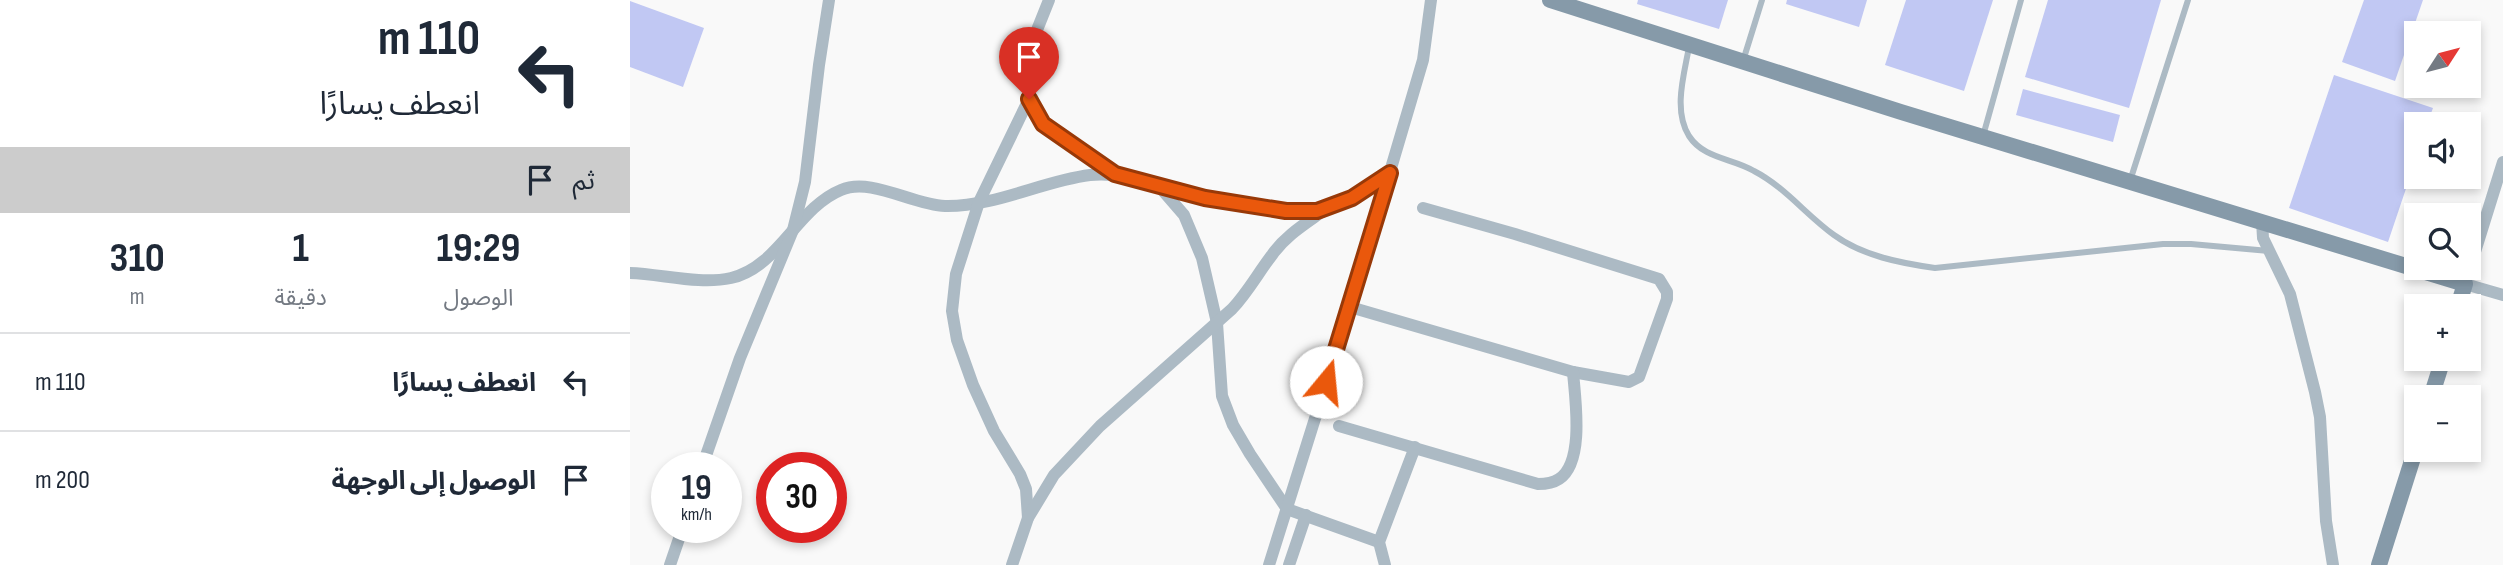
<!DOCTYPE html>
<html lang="ar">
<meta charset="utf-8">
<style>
:root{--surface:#fff;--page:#f2f2f3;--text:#1f2937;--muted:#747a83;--line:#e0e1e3}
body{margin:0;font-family:"Sofia Sans Condensed","Noto Sans Arabic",sans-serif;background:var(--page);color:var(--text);direction:rtl;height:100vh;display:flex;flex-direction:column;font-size:26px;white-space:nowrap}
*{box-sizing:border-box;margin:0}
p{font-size:23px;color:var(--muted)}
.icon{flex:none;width:38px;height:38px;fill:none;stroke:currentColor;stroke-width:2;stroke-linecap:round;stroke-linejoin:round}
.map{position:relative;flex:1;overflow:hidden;direction:ltr}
.sheet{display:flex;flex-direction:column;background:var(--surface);width:630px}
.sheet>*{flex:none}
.banner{background:#fff;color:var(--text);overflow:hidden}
.needle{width:46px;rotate:54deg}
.buttons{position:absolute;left:1774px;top:21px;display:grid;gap:14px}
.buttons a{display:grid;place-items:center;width:77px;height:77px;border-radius:0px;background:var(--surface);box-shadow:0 4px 10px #0003;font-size:35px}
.speed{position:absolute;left:21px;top:452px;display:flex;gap:14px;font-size:35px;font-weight:700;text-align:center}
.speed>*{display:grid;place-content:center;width:91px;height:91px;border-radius:50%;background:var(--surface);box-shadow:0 4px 10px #0003;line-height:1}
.speed small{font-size:18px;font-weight:400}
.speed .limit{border:10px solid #d22;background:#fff;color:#111}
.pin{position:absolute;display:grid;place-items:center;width:60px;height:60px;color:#fff;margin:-72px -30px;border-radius:50% 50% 50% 0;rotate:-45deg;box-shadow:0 0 7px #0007}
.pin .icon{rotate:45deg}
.me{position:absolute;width:77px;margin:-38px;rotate:17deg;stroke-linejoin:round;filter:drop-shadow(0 0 5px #0008)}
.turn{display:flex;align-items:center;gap:24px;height:147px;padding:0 35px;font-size:32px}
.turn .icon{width:91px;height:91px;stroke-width:2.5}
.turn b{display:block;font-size:49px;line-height:60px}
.then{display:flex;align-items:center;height:66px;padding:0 35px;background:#0003;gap:14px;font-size:26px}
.eta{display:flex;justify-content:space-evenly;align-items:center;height:119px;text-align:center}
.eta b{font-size:42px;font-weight:700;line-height:49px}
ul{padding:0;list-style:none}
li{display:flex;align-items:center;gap:21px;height:98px;padding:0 35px;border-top:2px solid var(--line)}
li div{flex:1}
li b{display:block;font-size:26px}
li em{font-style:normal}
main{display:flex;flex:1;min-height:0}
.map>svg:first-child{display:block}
.building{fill:#c1c8f3}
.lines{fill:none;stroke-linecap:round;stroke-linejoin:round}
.lane{stroke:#acbac4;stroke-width:6}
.street{stroke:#acbac4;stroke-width:12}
.secondary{stroke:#869aa9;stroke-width:16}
.route-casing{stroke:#983908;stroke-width:18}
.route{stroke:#ea580c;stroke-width:12}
</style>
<main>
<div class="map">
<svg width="1873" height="565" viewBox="0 0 1873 565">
<rect width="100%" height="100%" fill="#f9f9f9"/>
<!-- building -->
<g class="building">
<path d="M1008,0H1098L1089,29L1007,4Z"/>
<path d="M1157,0H1237L1229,27L1156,4Z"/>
<path d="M1276,0H1363L1334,91L1255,65Z"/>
<path d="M1418,0H1531L1499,108L1395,77Z"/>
<path d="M1734,0H1793L1765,81L1712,62Z"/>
<path d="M0,1L74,28L53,87L0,67Z"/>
<path d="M1704,75L1803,108L1797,124H1787V156L1758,242L1659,208Z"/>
<path d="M1393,89L1490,115L1483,142L1386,115Z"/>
</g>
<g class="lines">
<!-- lane -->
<g class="lane">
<path d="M1059,47C1054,75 1043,110 1059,136C1074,159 1102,158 1124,171C1155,187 1176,215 1204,235C1233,256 1270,263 1305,268L1533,244H1561L1639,251"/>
<path d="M1113,61L1132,0"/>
<path d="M1353,136L1391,0"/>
<path d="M1500,181L1558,0"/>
</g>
<!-- street -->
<g class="street">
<path d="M399,99L413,124L485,174"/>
<path d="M1873,162L1835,284L1873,295"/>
<path d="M528,185L554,215L572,258L587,323L592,396L603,425L620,454L657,509L749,542"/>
<path d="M1632,221L1633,238L1660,294L1685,392L1690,417L1696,521L1703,565"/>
<path d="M0,273C32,274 69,285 101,278C149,267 167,208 211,190C241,177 283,205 315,206C365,207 412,181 460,175C488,172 512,181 538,188C574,197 661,219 695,209C719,203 739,186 760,173"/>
<path d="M720,307L943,372L999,382L1009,377L1037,299V292L1029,279L885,234L793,208"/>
<path d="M709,426L908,484C915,484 923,483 929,479C955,462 945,398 943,372"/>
<path d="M72,467L110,358L163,230L175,182L189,65L199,0"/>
<path d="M398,518L396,489L390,474L364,431L343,385L327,340L322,311L326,274L349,202L399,99L405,35L419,0"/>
<path d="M40,565L53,527"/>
<path d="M382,565L398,518L424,475L470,426L602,309C618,292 628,273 642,255C655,236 675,224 693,211"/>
<path d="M639,565L720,307L793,60L801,0"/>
<path d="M659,565L676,515"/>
<path d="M755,565L749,542L785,447"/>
</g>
<!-- secondary -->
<g class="secondary">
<path d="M920,0L1271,112L1835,284L1828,306"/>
<path d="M1801,397L1813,359"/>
<path d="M1749,565L1787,445"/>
</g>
</g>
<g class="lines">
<defs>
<path id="route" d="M399,99L413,124L485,174L575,198L656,211H687L722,198L760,173L696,382"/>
</defs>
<!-- route casing -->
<use href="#route" class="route-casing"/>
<!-- route -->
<use href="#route" class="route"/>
</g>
</svg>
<div class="buttons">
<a><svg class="needle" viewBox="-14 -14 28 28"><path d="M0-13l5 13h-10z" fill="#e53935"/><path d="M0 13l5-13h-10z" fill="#747a83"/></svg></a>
<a><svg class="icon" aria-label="sound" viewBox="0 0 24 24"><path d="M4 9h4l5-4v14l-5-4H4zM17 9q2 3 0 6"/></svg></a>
<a><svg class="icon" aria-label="search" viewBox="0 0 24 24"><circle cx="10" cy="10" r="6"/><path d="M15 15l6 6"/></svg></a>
<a>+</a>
<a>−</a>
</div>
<div class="speed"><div>19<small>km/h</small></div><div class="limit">30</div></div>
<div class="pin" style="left:399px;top:99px;background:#d93025"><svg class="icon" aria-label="arrive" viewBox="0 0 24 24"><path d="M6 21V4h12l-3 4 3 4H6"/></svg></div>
<svg class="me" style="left:696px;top:382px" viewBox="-20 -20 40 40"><circle r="19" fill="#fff"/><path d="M0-13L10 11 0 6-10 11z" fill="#ea580c"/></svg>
</div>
<section class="sheet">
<div class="banner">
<div class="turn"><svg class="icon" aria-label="left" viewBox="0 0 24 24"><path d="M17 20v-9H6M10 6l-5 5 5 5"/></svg><div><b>110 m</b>انعطف يسارًا</div></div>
<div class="then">ثم<svg class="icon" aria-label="arrive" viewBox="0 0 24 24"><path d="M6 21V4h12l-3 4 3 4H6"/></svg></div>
</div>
<div class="eta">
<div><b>19:29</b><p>الوصول</p></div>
<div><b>1</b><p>دقيقة</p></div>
<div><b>310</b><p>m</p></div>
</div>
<ul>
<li><svg class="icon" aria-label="left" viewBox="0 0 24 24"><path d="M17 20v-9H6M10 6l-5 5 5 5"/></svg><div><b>انعطف يسارًا</b></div><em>110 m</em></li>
<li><svg class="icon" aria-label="arrive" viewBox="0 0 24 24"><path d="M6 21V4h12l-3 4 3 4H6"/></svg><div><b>الوصول إلى الوجهة</b></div><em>200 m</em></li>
</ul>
</section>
</main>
